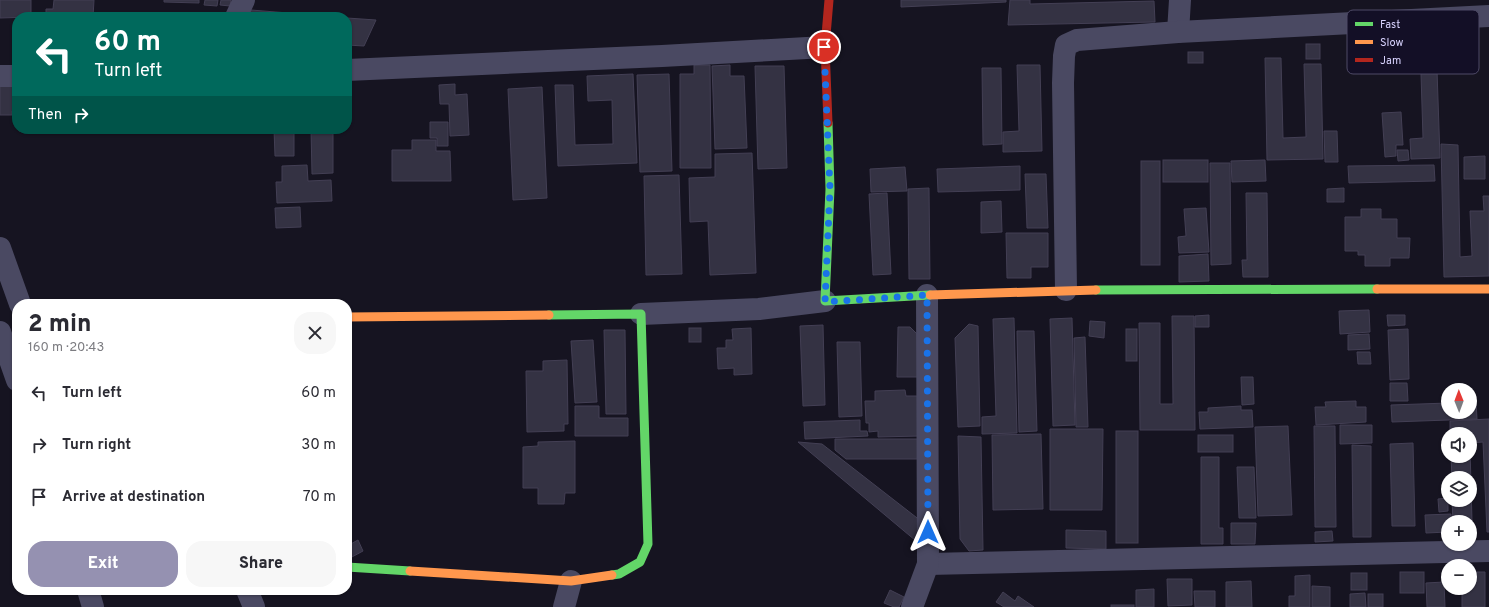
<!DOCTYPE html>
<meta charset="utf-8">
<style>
:root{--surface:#fff;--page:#f7f7f7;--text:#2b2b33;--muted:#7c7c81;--accent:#9591b1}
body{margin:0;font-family:Overpass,sans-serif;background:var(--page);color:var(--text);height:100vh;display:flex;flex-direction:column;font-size:15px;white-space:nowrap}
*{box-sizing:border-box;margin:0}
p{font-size:13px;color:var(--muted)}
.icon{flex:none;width:22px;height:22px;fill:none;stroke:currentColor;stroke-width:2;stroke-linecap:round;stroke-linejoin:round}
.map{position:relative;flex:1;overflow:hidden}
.panel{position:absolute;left:12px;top:299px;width:340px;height:296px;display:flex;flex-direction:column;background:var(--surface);border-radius:16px;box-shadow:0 1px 3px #0004}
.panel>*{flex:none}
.banner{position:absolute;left:12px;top:12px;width:340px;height:122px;border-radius:16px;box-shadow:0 1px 3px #0004;background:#00695c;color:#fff;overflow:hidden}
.needle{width:26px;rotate:359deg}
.buttons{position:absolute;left:1441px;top:383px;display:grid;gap:8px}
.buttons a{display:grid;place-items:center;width:36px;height:36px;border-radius:50%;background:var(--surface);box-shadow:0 1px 3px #0004;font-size:20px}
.pin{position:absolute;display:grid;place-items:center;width:34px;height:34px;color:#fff;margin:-17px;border:2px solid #fff;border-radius:50%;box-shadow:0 1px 4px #0007}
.me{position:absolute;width:44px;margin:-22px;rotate:0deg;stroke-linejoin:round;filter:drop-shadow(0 0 3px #0008)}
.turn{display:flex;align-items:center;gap:14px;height:84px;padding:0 16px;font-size:18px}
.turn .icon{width:52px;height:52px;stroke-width:2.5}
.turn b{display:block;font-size:28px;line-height:34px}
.then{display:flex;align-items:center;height:38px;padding:0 16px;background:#0003;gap:8px;font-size:15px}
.round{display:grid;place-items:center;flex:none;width:42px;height:42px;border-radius:16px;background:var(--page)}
.overview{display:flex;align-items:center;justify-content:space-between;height:68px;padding:0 16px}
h1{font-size:24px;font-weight:800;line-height:30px}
.action{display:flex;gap:8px;margin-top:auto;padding:8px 16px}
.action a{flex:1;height:46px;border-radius:16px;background:var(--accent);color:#fff;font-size:16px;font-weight:800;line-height:46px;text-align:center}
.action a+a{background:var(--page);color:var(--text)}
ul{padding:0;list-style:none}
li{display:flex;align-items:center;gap:12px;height:52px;padding:0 16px}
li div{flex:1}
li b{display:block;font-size:15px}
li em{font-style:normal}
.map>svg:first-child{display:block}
.building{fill:#343243;stroke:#433f54}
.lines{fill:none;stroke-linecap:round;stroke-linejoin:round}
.street{stroke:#4a4962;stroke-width:22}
.fast{stroke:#63d668;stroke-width:9}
.slow{stroke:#ff974d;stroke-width:9}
.jam{stroke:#b3261e;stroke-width:9}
.route{stroke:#1a73e8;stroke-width:7;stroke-dasharray:0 12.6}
.key{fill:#130f26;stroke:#4e4a67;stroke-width:1}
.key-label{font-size:11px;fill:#d9d4ff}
</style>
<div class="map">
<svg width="1489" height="607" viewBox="0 0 1489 607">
<rect width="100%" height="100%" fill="#161421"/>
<!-- building -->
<g class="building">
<path d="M0,0H31V17L0,18Z"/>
<path d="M54,0H94L93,17H46V9H53Z"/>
<path d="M164,0H199V3L164,2Z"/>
<path d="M205,0H218L217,6L204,5Z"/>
<path d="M221,0H231L230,6L220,5Z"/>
<path d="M901,0H1006V2L901,7Z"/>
<path d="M1010,0H1030V4L1154,1L1155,22L1008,25Z"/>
<path d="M251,10L338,17H248Z"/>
<path d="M347,18L376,20L364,46L347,45Z"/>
<path d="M1436,41L1440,158L1411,159L1410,139L1423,138L1420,42Z"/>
<rect x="1306" y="44" width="14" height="15"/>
<rect x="1188" y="52" width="15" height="11"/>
<path d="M1265,58H1281L1283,138L1306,137L1304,64H1321L1323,159L1267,160Z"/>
<path d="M694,65H710L711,168H680V74H694Z"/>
<path d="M730,65V76H744L747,148L715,149L712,66Z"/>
<path d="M1017,65H1040L1042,151L1003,152V132L1019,131Z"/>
<path d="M755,66H784L787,168L758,169Z"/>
<path d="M982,68H1001L1002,144L983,145Z"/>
<path d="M633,74L637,163L558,166L555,85H573L575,145L613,144L612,100L588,101L587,76Z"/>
<path d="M669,74L672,171L640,172L637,75Z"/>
<path d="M455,84V95L467,94L469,135L450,136L449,104H440L439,85Z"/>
<path d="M0,85H17V112L12,111V115H0Z"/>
<path d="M542,87L547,198L513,200L508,89Z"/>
<path d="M1401,112L1403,145H1396V156L1385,157L1382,113Z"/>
<path d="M430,122H448V146H437V138H430Z"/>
<path d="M19,129H42V132L19,131Z"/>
<path d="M274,129H294V156H275Z"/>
<path d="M311,129H333V173L312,174Z"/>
<path d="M1324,131H1337L1338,162H1325Z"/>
<path d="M412,140H436V151H450L451,181H392V150H412Z"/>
<path d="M1441,144L1458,145L1460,257L1472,256L1470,211H1484L1483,196H1489V276L1444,277Z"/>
<path d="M1397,150H1408L1409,160L1398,161Z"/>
<path d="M752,153L756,273L710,275L708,221L690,222L689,178L715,177V154Z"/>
<path d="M1485,156V179H1464V157Z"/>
<rect x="1163" y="160" width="45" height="22"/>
<path d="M1265,160L1266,181L1232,182L1231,161Z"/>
<rect x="1141" y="161" width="19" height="104"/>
<path d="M1210,163H1230L1231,264L1211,265Z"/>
<path d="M307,165L308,181L331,180L332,201L277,203L276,182H282V166Z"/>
<path d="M1434,165L1435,181L1349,183L1348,166Z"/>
<path d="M1020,166V190L938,192L937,169Z"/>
<path d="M905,167L907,191L871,192L870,169Z"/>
<path d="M1025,174H1046L1048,228H1027Z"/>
<path d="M679,175L682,274L646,275L644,176Z"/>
<path d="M929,188L930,279H909L908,189Z"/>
<path d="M1344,188V202H1327V189Z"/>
<path d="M887,193L891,274L873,275L869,194Z"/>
<path d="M1246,193H1267L1268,277H1243L1242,260H1247Z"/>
<path d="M1001,201L1002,232L981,233V202Z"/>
<path d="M300,207L301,227L276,228L275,208Z"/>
<path d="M1206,208L1209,252L1179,253L1178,237L1186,236L1184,209Z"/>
<path d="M1361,209H1381V219H1397V238H1410L1409,258H1390V266H1365V255H1358V251H1345V217H1361Z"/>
<path d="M1006,233H1048V267H1031V278H1007Z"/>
<path d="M1208,254L1209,281L1179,282V256Z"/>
<path d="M1369,310L1370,332L1340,334L1339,311Z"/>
<path d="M1209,315V327H1195V316Z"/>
<path d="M1387,315H1405V325L1388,326Z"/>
<path d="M1172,316H1194L1195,430H1140L1139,323H1160V404H1173Z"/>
<path d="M1014,318L1017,433L982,434V417L996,416L993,319Z"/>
<path d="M1072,318L1075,425L1053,426L1050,319Z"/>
<path d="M1090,321L1105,322L1104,338L1089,336Z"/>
<path d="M969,324L978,326L980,426L958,427L955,338Z"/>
<path d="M823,325L825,405L803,406L800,326Z"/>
<path d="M898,327H910L917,334L918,377H897Z"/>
<rect x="689" y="328" width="12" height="14"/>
<path d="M751,328L752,374L734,375V368L718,369L717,348H726V340H733L732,329Z"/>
<rect x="1126" y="329" width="11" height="32"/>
<path d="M1408,329L1409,379L1390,380L1388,330Z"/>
<path d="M604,330H625L626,414H606Z"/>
<path d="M1017,331H1034L1037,431L1019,432Z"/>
<path d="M1369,334L1370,349L1348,350V335Z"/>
<path d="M1085,337L1088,427H1076L1074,338Z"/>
<path d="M593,340L597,402L575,403L571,341Z"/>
<path d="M837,342H860L862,416L839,417Z"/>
<path d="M1357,352H1370L1371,364H1358Z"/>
<path d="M567,360L568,424H564V431L527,432L526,371H543V361Z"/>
<path d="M1241,377H1253L1254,404L1242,405Z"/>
<path d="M1390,383H1407L1408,401H1390Z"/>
<path d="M905,390L906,396H919L920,436L878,437V431L869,432V423H866L865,401H875V391Z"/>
<path d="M1356,401V407H1366V422L1316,425L1315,407H1326L1325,402Z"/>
<path d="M1470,402H1476L1477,419L1392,422L1391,405L1448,403V412H1470Z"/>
<path d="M575,406H599V418H628V436H575Z"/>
<path d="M1241,406V410H1252L1253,427L1200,429L1199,412H1208V408Z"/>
<path d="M1489,419V532H1487L1483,442L1470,443V434H1450V421Z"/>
<path d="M860,420V431H867L868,436L805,439L804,422Z"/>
<path d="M1340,425H1372V443L1340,444Z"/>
<path d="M1288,426L1292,515L1258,516L1255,427Z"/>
<path d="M1314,426H1335L1336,527H1315Z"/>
<path d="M1050,429H1103L1102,510H1050Z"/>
<rect x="1116" y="431" width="22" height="112"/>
<path d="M1041,434L1043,509L993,510L992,435Z"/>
<rect x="1198" y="435" width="35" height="17"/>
<path d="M958,436L981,437L983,550L969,551L960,539Z"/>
<path d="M835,439H920L921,459H846L835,450Z"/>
<path d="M575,441V493H565L564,504H538V488H523V447L538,446V442Z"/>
<path d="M798,442L822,444L921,521L922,546Z"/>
<path d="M1413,443L1415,526H1392L1390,444Z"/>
<path d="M1352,445L1371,446V537H1353Z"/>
<path d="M1470,448L1472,521L1453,522L1452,500H1470V478H1452L1451,456H1470Z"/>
<path d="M1201,457H1219V528H1223V544H1201Z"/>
<path d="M1237,467H1254L1256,518H1239Z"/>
<path d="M1448,498V511L1439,512L1438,499Z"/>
<path d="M1451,514V522H1448V532L1426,533L1425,515Z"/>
<path d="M1231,523H1256L1255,544H1231Z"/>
<path d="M1066,530L1106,531V549L1066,548Z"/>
<path d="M1332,531L1333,541L1315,542V532Z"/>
<path d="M358,540L363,551L350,558L347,552V546Z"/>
<rect x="1400" y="572" width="24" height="21"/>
<path d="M1470,572H1485V607H1462V588H1470Z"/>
<rect x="1351" y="573" width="16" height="17"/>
<path d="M1310,575V607H1289V596H1295V576Z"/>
<path d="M1167,579H1192V605L1168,606Z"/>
<path d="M1251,581L1252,607H1226V582Z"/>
<path d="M1444,582L1445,607H1427L1426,583Z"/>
<path d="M1312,586L1330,587V607H1312Z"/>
<path d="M1154,589V607H1136V590Z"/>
<path d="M890,590L904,597L899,607H894L884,603Z"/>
<path d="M1194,591H1215V607H1195Z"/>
<path d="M1003,592L1015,601L1018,596L1034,607H1004L996,602Z"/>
<path d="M1365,593L1366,607H1350V594Z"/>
<rect x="1368" y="594" width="15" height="13"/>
<rect x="1111" y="605" width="23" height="2"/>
</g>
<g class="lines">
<!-- street -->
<g class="street">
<path d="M236,17L244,0"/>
<path d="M1178,32L1180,0"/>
<path d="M347,70L662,56L825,47"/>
<path d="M0,76H17"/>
<path d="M0,248L20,304"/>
<path d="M1066,290L1063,83L1064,56L1066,45L1077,40L1178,32L1489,16"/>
<path d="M641,314L759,309L825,301"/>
<path d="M0,332L17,380"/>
<path d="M928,564L1489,551"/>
<path d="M88,590L93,607"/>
<path d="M247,590L254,607"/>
<path d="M564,607L571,581"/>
<path d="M912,607L928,564L927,295"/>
</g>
<!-- fast -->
<g class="fast">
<path d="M828,123L830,189L825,301L930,295"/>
<path d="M1096,290L1377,289"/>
<path d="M549,315L641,314L648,544L640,562L619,574L612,575"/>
<path d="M347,567L410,571"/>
</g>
<!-- slow -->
<g class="slow">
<path d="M1377,289H1489"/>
<path d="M930,295L1096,290"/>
<path d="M347,317L549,315"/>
<path d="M410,571L571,581L612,575"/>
</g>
<!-- jam -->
<path class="jam" d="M828,123L825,47L829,0"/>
</g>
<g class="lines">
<!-- route -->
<path class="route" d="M824,47L830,189L825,302L927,295L928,532"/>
</g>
<!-- legend -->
<rect x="1347" y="10" width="132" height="64" rx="6" class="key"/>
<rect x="1355" y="22" width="18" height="4" fill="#63d668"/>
<rect x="1355" y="40" width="18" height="4" fill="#ff974d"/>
<rect x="1355" y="58" width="18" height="4" fill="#b3261e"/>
<g class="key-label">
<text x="1380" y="28">Fast</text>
<text x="1380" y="46">Slow</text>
<text x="1380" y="64">Jam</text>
</g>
</svg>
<div class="buttons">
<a><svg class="needle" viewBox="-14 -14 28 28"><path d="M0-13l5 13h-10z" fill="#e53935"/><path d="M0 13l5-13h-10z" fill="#7c7c81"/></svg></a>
<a><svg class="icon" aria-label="sound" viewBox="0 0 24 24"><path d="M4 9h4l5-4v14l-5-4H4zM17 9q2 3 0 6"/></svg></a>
<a><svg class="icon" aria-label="layers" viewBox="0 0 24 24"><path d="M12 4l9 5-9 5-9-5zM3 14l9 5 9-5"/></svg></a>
<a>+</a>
<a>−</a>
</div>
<div class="pin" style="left:824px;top:47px;background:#d93025"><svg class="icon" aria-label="arrive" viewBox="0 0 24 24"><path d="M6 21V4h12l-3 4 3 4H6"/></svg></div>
<svg class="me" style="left:928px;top:532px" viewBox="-20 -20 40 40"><path d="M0-17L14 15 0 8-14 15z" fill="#1a73e8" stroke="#fff" stroke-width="4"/></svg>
<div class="banner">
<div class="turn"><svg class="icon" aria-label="left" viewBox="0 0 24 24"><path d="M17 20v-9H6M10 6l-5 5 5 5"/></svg><div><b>60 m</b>Turn left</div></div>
<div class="then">Then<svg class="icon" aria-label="right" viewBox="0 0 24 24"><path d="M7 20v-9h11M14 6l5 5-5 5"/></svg></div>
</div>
<section class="panel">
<div class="overview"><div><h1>2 min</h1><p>160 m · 20:43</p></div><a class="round"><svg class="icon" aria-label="close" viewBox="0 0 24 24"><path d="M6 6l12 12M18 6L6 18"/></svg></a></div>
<ul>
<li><svg class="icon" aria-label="left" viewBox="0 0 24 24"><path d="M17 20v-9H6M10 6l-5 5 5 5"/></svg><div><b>Turn left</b></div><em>60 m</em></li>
<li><svg class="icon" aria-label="right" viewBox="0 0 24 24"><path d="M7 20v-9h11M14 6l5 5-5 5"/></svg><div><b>Turn right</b></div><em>30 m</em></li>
<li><svg class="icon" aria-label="arrive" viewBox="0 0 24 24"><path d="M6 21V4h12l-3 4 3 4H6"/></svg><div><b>Arrive at destination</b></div><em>70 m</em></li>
</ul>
<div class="action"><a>Exit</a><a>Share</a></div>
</section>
</div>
